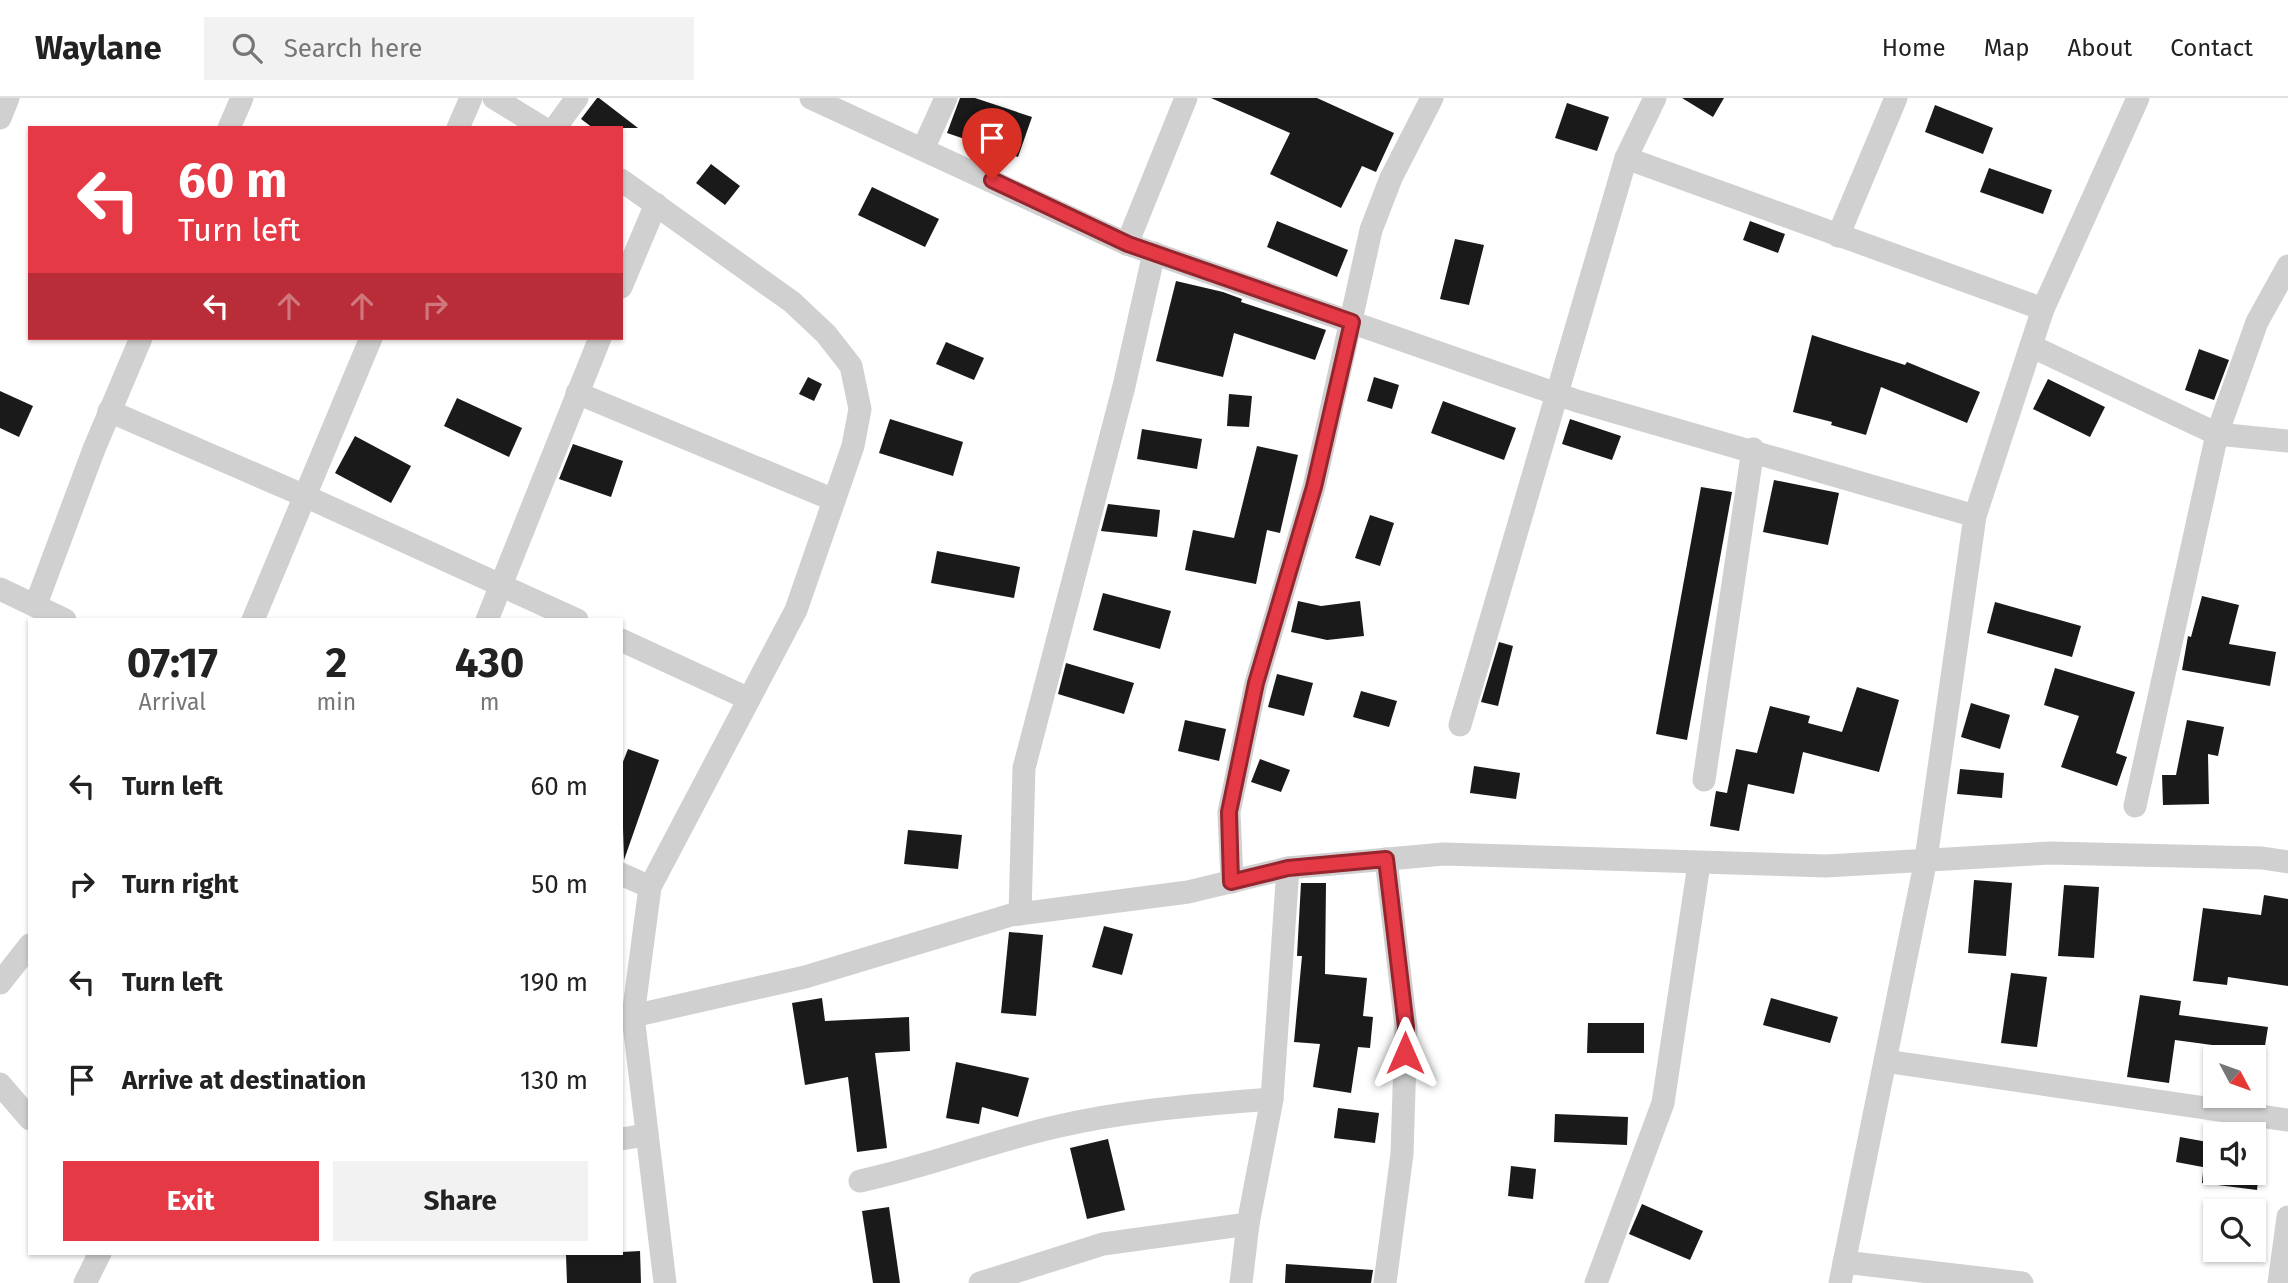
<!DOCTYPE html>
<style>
:root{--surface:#fff;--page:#f2f2f2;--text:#222;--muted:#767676;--line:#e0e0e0;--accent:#e63946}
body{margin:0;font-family:"Fira Sans",sans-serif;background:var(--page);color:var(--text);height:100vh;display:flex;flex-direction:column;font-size:26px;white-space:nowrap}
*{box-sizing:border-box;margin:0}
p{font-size:23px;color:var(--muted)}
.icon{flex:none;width:38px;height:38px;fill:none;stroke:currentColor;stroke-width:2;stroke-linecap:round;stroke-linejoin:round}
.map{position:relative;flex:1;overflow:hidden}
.details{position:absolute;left:28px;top:520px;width:595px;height:637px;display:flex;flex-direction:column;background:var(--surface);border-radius:0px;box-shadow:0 2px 5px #0004}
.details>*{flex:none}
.hud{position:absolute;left:28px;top:28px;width:595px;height:214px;border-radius:0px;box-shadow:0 2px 5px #0004;background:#e63946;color:#fff;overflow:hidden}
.needle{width:46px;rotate:131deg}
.buttons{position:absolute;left:2203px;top:947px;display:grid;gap:14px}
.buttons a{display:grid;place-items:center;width:63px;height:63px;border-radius:0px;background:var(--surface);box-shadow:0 2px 5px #0004;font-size:35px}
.pin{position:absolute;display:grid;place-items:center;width:60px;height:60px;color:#fff;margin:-72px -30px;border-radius:50% 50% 50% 0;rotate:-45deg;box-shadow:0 0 7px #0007}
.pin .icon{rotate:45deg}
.me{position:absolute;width:77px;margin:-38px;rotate:0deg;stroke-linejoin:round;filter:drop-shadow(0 0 5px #0008)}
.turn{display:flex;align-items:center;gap:24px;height:147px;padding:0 35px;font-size:32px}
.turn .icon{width:91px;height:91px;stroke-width:2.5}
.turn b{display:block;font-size:49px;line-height:60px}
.lanes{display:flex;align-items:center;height:66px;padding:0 35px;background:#0003;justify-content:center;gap:35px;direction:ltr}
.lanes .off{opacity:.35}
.eta{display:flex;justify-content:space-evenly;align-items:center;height:119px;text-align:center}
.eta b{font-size:42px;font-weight:700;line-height:49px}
.button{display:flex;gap:14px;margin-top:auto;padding:14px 35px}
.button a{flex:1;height:80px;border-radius:0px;background:var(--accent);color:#fff;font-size:28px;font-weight:700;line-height:80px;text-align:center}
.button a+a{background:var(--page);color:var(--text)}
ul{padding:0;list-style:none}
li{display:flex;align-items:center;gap:21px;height:98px;padding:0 35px}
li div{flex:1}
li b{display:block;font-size:26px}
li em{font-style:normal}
header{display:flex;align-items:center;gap:42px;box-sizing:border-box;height:98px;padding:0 35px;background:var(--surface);border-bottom:2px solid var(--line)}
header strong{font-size:33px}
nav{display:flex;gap:38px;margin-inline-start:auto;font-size:24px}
.search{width:490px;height:63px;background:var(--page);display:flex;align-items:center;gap:18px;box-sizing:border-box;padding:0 24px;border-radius:0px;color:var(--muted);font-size:26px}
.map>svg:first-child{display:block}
.building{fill:#1a1a1a}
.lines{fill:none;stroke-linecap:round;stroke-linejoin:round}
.street{stroke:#d0d0d0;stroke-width:23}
.route-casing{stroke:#96252e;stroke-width:18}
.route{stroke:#e63946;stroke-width:12}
</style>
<header>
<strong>Waylane</strong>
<div class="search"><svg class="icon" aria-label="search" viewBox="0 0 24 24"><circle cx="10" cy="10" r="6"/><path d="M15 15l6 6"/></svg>Search here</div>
<nav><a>Home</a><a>Map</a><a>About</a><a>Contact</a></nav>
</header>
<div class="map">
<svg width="2288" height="1185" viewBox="0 0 2288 1185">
<rect width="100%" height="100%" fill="#fff"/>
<!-- building -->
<g class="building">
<path d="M597,0H599L638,30H593L581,21Z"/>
<path d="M960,0H975L1032,19L1018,59L947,35Z"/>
<path d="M1211,0H1317L1394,35L1376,74L1362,68L1341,110L1270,76L1290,35Z"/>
<path d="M1682,0H1724L1713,19Z"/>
<path d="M1567,5L1609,19L1597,53L1555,40Z"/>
<path d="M1935,7L1993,30L1983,56L1925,34Z"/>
<path d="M711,66L740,88L725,107L696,85Z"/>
<path d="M1989,70L2052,92L2043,116L1980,94Z"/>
<path d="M872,89L939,121L925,149L858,117Z"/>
<path d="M1277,123L1348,152L1337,179L1267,149Z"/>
<path d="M1750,123L1785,136L1778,155L1743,142Z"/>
<path d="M1455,141L1484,147L1469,207L1440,201Z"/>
<path d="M1176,183L1223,194L1242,201L1241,204L1326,232L1315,262L1234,235L1223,279L1156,263Z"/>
<path d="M1812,237L1905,267L1907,264L1980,294L1967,325L1881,289L1866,337L1831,327L1832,324L1793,314Z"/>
<path d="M946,244L984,260L974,282L936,266Z"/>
<path d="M2199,251L2229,262L2214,302L2185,292Z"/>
<path d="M808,279L822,286L814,303L799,296Z"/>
<path d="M1374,279L1399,287L1392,311L1367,303Z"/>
<path d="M2048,281L2105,309L2090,339L2033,311Z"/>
<path d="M0,293L33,308L19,339L0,330Z"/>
<path d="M1229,296L1252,298L1249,329L1227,328Z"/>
<path d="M457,300L522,330L509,359L444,328Z"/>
<path d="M1443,303L1516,330L1504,362L1431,335Z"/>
<path d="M890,321L963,344L953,378L879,355Z"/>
<path d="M1570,321L1621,338L1612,362L1562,346Z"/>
<path d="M1142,331L1202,341L1197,371L1137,361Z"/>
<path d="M355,338L411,368L391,405L335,375Z"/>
<path d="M573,346L623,363L611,399L559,381Z"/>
<path d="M1257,348L1298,357L1280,435L1267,432L1256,486L1185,472L1193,432L1234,440Z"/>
<path d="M1774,382L1839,395L1828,447L1763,434Z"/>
<path d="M1701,389L1732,394L1687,642L1656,636Z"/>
<path d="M1108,406L1160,412L1157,439L1101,433Z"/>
<path d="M1370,417L1394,425L1380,468L1355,460Z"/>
<path d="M937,453L1020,469L1014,500L931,485Z"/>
<path d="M1103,495L1171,513L1160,551L1093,532Z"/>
<path d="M2202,498L2239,507L2229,546L2276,554L2270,588L2182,572L2188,538L2191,539Z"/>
<path d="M1298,503L1321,508L1360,503L1364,538L1327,542L1291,534Z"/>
<path d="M1995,504L2081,528L2072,559L1987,535Z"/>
<path d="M1499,544L1513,548L1498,608L1481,604Z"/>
<path d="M1066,565L1134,585L1124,616L1058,596Z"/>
<path d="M2055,570L2135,594L2116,655L2127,659L2117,688L2061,669L2079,618L2044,607Z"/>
<path d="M1277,576L1313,585L1304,618L1268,609Z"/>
<path d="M1857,589L1899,602L1879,674L1803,654L1794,696L1748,686L1739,733L1710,728L1716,693L1727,695L1736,651L1757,655L1770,608L1810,618L1808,625L1842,634Z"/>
<path d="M1361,593L1397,603L1389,629L1353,619Z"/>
<path d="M1971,605L2010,617L2000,651L1961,639Z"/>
<path d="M1185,622L1226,631L1219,663L1178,653Z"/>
<path d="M2187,622L2224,629L2218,658L2208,656L2209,706L2163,707L2162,677H2176Z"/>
<path d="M628,651L659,662L624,762L621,669Z"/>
<path d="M1260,661L1290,672L1281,694L1251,684Z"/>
<path d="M1474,668L1520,675L1516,701L1470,695Z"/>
<path d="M1960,671L2004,675L2002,700L1957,696Z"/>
<path d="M908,732L962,737L958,771L904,766Z"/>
<path d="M1974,782L2012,785L2006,858L1968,855Z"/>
<path d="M1301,785H1326L1325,876L1367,880L1363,918L1373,919L1370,950L1358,949L1351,995L1313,989L1320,946L1294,944L1302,858H1297Z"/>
<path d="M2064,787L2099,789L2094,860L2058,858Z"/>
<path d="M2264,797L2288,801V888L2228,879L2227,887L2193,883L2203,810L2261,817Z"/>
<path d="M1104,828L1133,836L1122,877L1092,869Z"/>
<path d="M1009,834L1043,837L1036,918L1001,915Z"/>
<path d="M2011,875L2047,879L2037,949L2001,945Z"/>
<path d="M2140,897L2181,903L2179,917L2268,929L2264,954L2175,942L2169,985L2127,979Z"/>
<path d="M822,900L825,923L909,919L910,953L875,955L887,1050L857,1054L848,979L805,987L792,905Z"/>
<path d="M1771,900L1838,919L1830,945L1763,927Z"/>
<path d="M1588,925H1644V955H1587Z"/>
<path d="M956,964L1029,980L1018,1019L982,1009L979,1026L946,1020Z"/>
<path d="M1338,1010L1379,1015L1375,1045L1334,1040Z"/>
<path d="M1555,1016L1628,1019L1627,1047L1554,1044Z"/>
<path d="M2180,1039L2213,1045L2208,1070L2176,1064Z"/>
<path d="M1108,1041L1125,1112L1087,1121L1070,1050Z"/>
<path d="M1511,1068L1536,1071L1533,1101L1508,1098Z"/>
<path d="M2203,1074H2259L2257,1092L2202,1085Z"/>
<path d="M1642,1106L1703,1133L1690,1162L1629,1136Z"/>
<path d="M889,1109L900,1185H873L862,1113Z"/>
<path d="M640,1153L641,1185H567L566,1157Z"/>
<path d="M1286,1166L1373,1172L1371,1185H1285Z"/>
</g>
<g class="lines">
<!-- street -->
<g class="street">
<path d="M494,0L543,30"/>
<path d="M811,0L1127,146L1577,303L1975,418"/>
<path d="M0,20L8,0"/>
<path d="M229,30L242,0"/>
<path d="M458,30L471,0"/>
<path d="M555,30L577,0"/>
<path d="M923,51L946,0"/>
<path d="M1626,60L2043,211"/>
<path d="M621,82L792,204L826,236L851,268L860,311L853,348L796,512L650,789L633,918L665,1185"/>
<path d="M1838,138L1896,0"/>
<path d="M1127,146L1186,0"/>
<path d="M621,189L656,106"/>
<path d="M2031,248L2217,336L2288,343"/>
<path d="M577,295L834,402"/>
<path d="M109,313L305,398L577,522"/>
<path d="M0,491L65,522"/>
<path d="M36,506L94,351L141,240"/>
<path d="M253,522L371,240"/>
<path d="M487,522L600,240"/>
<path d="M621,542L749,601"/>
<path d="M1460,627L1626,60L1655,0"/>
<path d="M1704,682L1753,351"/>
<path d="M2135,708L2217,336L2257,224L2288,168"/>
<path d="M621,776L650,789"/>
<path d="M1232,784L1229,714L1256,585L1314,389L1371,132L1391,80L1432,0"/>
<path d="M1020,816L1024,670L1124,288L1154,155"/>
<path d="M0,885L30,847"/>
<path d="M633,918L805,879L1011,817L1188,794L1288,770L1444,756L1826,768L2050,755L2262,760L2288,764"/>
<path d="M1885,963L2288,1022"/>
<path d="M0,986L30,1021"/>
<path d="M621,1041L646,1037"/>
<path d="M860,1083C926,1069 989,1044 1055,1029C1126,1012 1200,1007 1272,1001"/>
<path d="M1844,1164L2022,1185"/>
<path d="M85,1185L100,1155"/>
<path d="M980,1185L1103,1146L1248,1126"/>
<path d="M1241,1185L1248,1126L1272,1001L1288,770"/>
<path d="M1385,1185L1402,1056L1406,929L1386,761"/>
<path d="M1596,1185L1663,1005L1699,766"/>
<path d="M1840,1185L1926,761L1975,418L2043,211L2138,0"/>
<path d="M2279,1185L2288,1119"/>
</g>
</g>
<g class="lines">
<defs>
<path id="route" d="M992,82L1128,146L1352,224L1314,389L1256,585L1229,714L1231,784L1288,770L1386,761L1406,929L1405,955"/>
</defs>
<!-- route casing -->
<use href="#route" class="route-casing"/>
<!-- route -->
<use href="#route" class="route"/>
</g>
</svg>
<div class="buttons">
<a><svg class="needle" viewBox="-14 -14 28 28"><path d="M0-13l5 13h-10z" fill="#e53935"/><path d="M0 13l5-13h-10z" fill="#767676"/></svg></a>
<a><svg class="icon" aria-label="sound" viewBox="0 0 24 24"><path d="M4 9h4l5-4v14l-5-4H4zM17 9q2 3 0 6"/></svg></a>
<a><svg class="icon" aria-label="search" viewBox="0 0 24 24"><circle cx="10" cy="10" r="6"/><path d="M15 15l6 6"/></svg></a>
</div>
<div class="pin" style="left:992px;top:82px;background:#d93025"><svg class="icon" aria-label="arrive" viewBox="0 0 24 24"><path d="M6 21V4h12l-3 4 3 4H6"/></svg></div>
<svg class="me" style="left:1405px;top:955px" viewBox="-20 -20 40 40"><path d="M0-17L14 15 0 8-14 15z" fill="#e63946" stroke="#fff" stroke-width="4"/></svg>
<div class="hud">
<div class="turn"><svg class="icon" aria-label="left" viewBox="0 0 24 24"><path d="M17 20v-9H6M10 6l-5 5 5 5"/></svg><div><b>60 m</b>Turn left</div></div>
<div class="lanes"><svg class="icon" aria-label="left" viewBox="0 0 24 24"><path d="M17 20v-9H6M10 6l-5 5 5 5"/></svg><svg class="icon off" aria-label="ahead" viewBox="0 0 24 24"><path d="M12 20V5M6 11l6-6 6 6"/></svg><svg class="icon off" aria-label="ahead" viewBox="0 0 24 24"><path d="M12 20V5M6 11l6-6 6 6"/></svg><svg class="icon off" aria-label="right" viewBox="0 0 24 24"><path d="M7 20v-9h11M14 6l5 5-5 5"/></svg></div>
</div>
<section class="details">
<div class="eta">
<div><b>07:17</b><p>Arrival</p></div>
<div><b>2</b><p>min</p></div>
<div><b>430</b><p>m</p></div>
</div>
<ul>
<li><svg class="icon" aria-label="left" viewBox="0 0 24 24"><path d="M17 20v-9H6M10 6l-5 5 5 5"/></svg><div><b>Turn left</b></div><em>60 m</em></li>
<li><svg class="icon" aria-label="right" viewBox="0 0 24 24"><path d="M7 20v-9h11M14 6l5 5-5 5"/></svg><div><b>Turn right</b></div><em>50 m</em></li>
<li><svg class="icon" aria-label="left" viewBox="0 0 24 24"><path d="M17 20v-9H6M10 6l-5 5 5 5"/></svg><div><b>Turn left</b></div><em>190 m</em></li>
<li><svg class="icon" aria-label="arrive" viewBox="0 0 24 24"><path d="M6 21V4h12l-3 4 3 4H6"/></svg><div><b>Arrive at destination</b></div><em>130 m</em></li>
</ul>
<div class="button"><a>Exit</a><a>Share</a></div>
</section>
</div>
